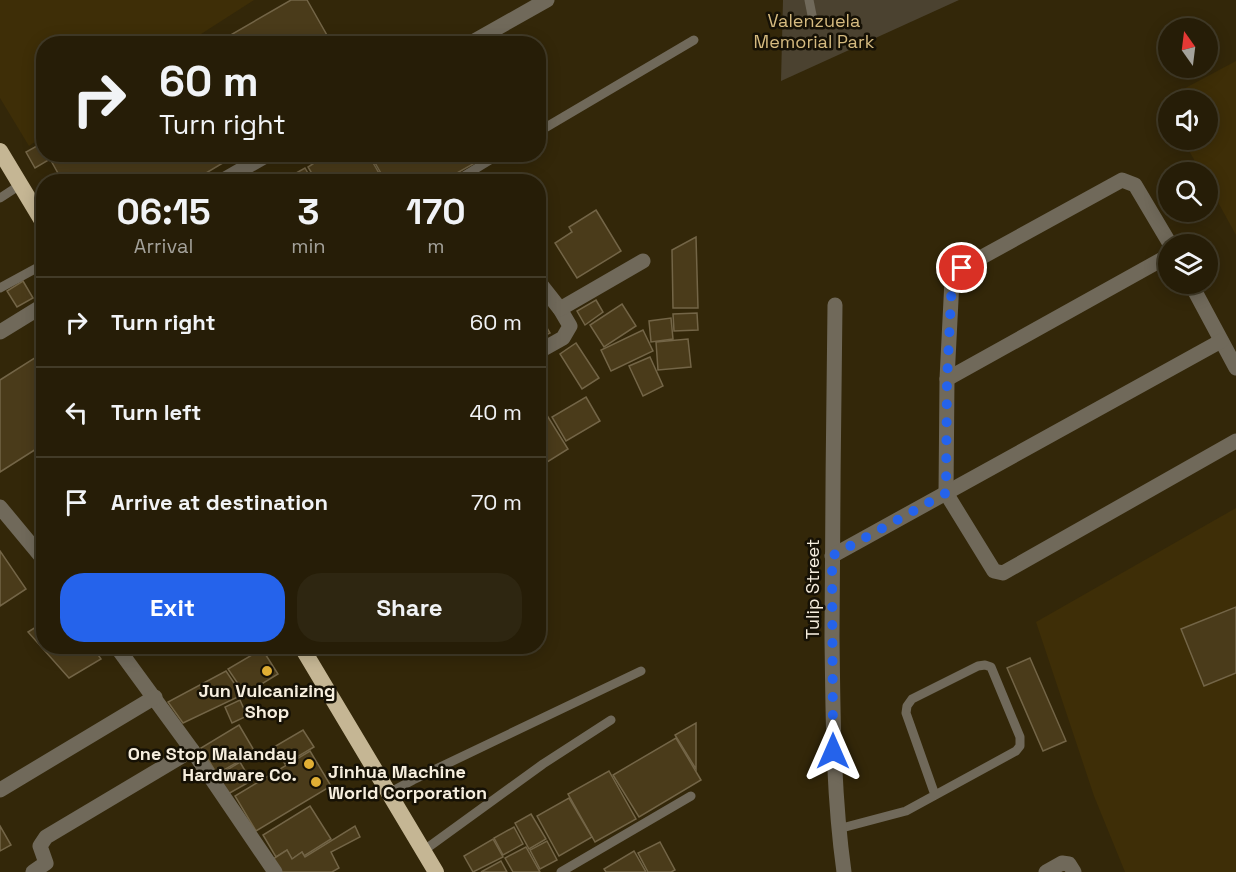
<!DOCTYPE html>
<style>
:root{--surface:#261d07;--page:#2e2611;--text:#f1f3f6;--muted:#a4a29b;--line:#423b28;--accent:#2563eb}
body{margin:0;font-family:"Space Grotesk",sans-serif;background:var(--page);color:var(--text);height:100vh;display:flex;flex-direction:column;font-size:22px;white-space:nowrap}
*{box-sizing:border-box;margin:0}
p{font-size:20px;color:var(--muted)}
.icon{flex:none;width:33px;height:33px;fill:none;stroke:currentColor;stroke-width:2;stroke-linecap:round;stroke-linejoin:round}
.map{position:relative;flex:1;overflow:hidden}
.drawer{position:absolute;left:36px;top:174px;width:510px;height:480px;display:flex;flex-direction:column;background:var(--surface);border-radius:24px;box-shadow:0 3px 15px #0003,0 0 0 2px var(--line)}
.drawer>*{flex:none}
.banner{position:absolute;left:36px;top:36px;width:510px;height:126px;border-radius:24px;box-shadow:0 3px 15px #0003,0 0 0 2px var(--line);background:#261d07;color:var(--text);overflow:hidden}
.needle{width:39px;rotate:346deg}
.fabs{position:absolute;left:1158px;top:18px;display:grid;gap:12px}
.fabs a{display:grid;place-items:center;width:60px;height:60px;border-radius:50%;background:var(--surface);box-shadow:0 3px 15px #0003,0 0 0 2px var(--line);font-size:30px}
.pin{position:absolute;display:grid;place-items:center;width:51px;height:51px;color:#fff;margin:-26px;border:3px solid #fff;border-radius:50%;box-shadow:0 2px 6px #0007}
.me{position:absolute;width:66px;margin:-33px;rotate:0deg;stroke-linejoin:round;filter:drop-shadow(0 0 4px #0008)}
.turn{display:flex;align-items:center;gap:21px;height:126px;padding:0 24px;font-size:27px}
.turn .icon{width:78px;height:78px;stroke-width:2.5}
.turn b{display:block;font-size:42px;line-height:51px}
.eta{display:flex;justify-content:space-evenly;align-items:center;height:102px;text-align:center}
.eta b{font-size:36px;font-weight:700;line-height:42px}
.primary-button{display:flex;gap:12px;margin-top:auto;padding:12px 24px}
.primary-button a{flex:1;height:69px;border-radius:24px;background:var(--accent);color:#fff;font-size:24px;font-weight:700;line-height:69px;text-align:center}
.primary-button a+a{background:var(--page);color:var(--text)}
ul{padding:0;list-style:none}
li{display:flex;align-items:center;gap:18px;height:90px;padding:0 24px;border-top:2px solid var(--line)}
li div{flex:1}
li b{display:block;font-size:22px}
li em{font-style:normal}
.map>svg:first-child{display:block}
.built{fill:#3e2e07}
.green{fill:#4b4230}
.building{fill:#4a3b1a;stroke:#736547;stroke-width:1.5}
.lines{fill:none;stroke-linecap:round;stroke-linejoin:round}
.service{stroke:#70695a;stroke-width:9}
.minor{stroke:#70695a;stroke-width:15}
.trunk{stroke:#c5b694;stroke-width:16}
.route{stroke:#2563eb;stroke-width:10;stroke-dasharray:0 18}
.poi-dot{fill:#e1af34;stroke:#161105;stroke-width:2}
.labels{text-anchor:middle;stroke-width:5;stroke-linejoin:round;paint-order:stroke}
.park-label{font-size:18px;fill:#d6bb80;stroke:#161105}
.street-label{font-size:18px;fill:#f6eede;stroke:#161105}
.poi-label{font-size:18px;font-weight:bold;fill:#f6eede;stroke:#161105}
</style>
<div class="map">
<svg width="1236" height="872" viewBox="0 0 1236 872">
<rect width="100%" height="100%" fill="#332709"/>
<!-- built -->
<g class="built">
<path d="M0,0H254L187,43L44,44L43,136L29,146L0,98Z"/>
<path d="M1236,61V235L1208,184V172H1201L1183,140H1208V100H1168V114L1161,101Z"/>
<path d="M1236,508V872H1125L1094,796L1036,622Z"/>
</g>
<!-- green -->
<path class="green" d="M783,0H959L781,81Z"/>
<!-- building -->
<g class="building">
<path d="M291,0H307L332,44H215Z"/>
<path d="M44,142V154H238L191,182H63L50,159L35,168L26,152Z"/>
<path d="M328,154H368L384,182H317L308,167Z"/>
<path d="M370,154H479L482,159L441,182H386Z"/>
<path d="M305,168L313,182H280Z"/>
<path d="M596,210L621,251L577,278L555,243L572,232L569,227Z"/>
<path d="M696,237L698,308H673L672,250Z"/>
<path d="M23,281L33,298L17,307L7,291Z"/>
<path d="M596,300L603,312L585,325L577,311Z"/>
<path d="M622,304L636,326L604,347L590,325Z"/>
<path d="M538,313L550,333L538,339Z"/>
<path d="M697,313L698,330L674,331L673,314Z"/>
<path d="M671,318L673,339L651,342L649,321Z"/>
<path d="M643,330L653,351L611,371L601,350Z"/>
<path d="M688,339L691,367L658,370L656,342Z"/>
<path d="M576,343L599,378L582,389L560,354Z"/>
<path d="M44,352V444L0,472V380Z"/>
<path d="M650,357L663,386L643,396L629,366Z"/>
<path d="M586,397L600,421L566,441L552,417Z"/>
<path d="M538,401L568,449L544,464L538,455Z"/>
<path d="M0,551L26,589L0,606Z"/>
<path d="M1236,607V673L1204,686L1181,629Z"/>
<path d="M44,622V646H92L101,659L69,678L28,632Z"/>
<path d="M127,646H150L132,656Z"/>
<path d="M262,649L278,674L245,694L228,669Z"/>
<path d="M1030,658L1066,741L1043,751L1007,668Z"/>
<path d="M226,671L242,695L183,723L168,702Z"/>
<path d="M240,700L247,716L232,723L225,707Z"/>
<path d="M696,723V769L675,735Z"/>
<path d="M239,725L255,752L217,774L201,748Z"/>
<path d="M303,730L314,747L285,764L274,747Z"/>
<path d="M676,738L701,780L639,817L613,775Z"/>
<path d="M310,751L331,786L256,831L235,796Z"/>
<path d="M240,762L251,781L228,794L217,776Z"/>
<path d="M609,771L636,819L595,842L568,794Z"/>
<path d="M569,798L592,837L559,856L537,816Z"/>
<path d="M310,806L331,839L304,856L302,852L292,859L287,850L276,857L263,835Z"/>
<path d="M531,814L546,839L529,849L515,823Z"/>
<path d="M0,826L11,845L0,851Z"/>
<path d="M355,826L360,837L331,852L339,868L332,872H281L273,859L287,850L292,859L302,852L305,857Z"/>
<path d="M514,827L523,844L503,855L494,838Z"/>
<path d="M493,839L503,857L473,872L464,856Z"/>
<path d="M547,841L557,860L540,869L530,850Z"/>
<path d="M660,842L675,870L671,872H648L638,853Z"/>
<path d="M526,847L540,872H513L505,858Z"/>
<path d="M634,851L646,872H606L604,869Z"/>
<path d="M501,861L507,872H481Z"/>
</g>
<g class="lines">
<!-- service -->
<g class="service">
<path d="M809,0L814,25"/>
<path d="M538,132L694,40"/>
<path d="M454,182L500,154"/>
<path d="M0,198L20,185"/>
<path d="M0,288L44,264"/>
<path d="M389,793L413,780L641,671"/>
<path d="M838,829L906,811L1016,751L1020,746V737L991,667L985,665L978,666L912,699L907,706L906,713L935,795"/>
<path d="M423,851L543,764L611,720"/>
<path d="M561,872L691,796"/>
</g>
<!-- minor -->
<g class="minor">
<path d="M469,44L547,0"/>
<path d="M220,182L269,154"/>
<path d="M1170,244L1135,185L1122,180L962,268L952,280L947,379L946,493L994,571L1003,573L1236,441"/>
<path d="M538,281L560,309L570,326L563,338L538,352"/>
<path d="M1191,284L1236,368"/>
<path d="M835,305C834,415 832,526 832,636C833,716 833,793 844,872"/>
<path d="M560,309L643,261"/>
<path d="M0,332L44,305"/>
<path d="M947,379L1168,256"/>
<path d="M0,507L44,560"/>
<path d="M832,556L1221,341"/>
<path d="M116,646L192,750L275,872"/>
<path d="M0,790L155,697"/>
<path d="M33,872L46,863L40,846L46,837L192,750"/>
<path d="M1046,872L1062,863L1069,864L1074,872"/>
</g>
<!-- trunk -->
<g class="trunk">
<path d="M0,151L44,224"/>
<path d="M301,646L436,872"/>
</g>
</g>
<g class="lines">
<!-- route -->
<path class="route" d="M833,751L832,556L946,493L947,380L952,280L962,268"/>
</g>
<!-- markers -->
<g class="poi-dot">
<circle cx="267" cy="671" r="6"/>
<circle cx="309" cy="764" r="6"/>
<circle cx="316" cy="782" r="6"/>
</g>
<g class="labels">
<!-- park labels -->
<g class="park-label">
<text x="814" y="27">Valenzuela<tspan x="814" dy="21">Memorial Park</tspan></text>
</g>
<!-- street labels -->
<g class="street-label">
<text transform="translate(813 589) rotate(-90)" y="6">Tulip Street</text>
</g>
<!-- poi labels -->
<g class="poi-label">
<text x="267" y="697">Jun Vulcanizing<tspan x="267" dy="21">Shop</tspan></text>
<text x="297" y="760" text-anchor="end">One Stop Malanday<tspan x="297" dy="21">Hardware Co.</tspan></text>
<text x="328" y="778" text-anchor="start">Jinhua Machine<tspan x="328" dy="21">World Corporation</tspan></text>
</g>
</g>
</svg>
<div class="fabs">
<a><svg class="needle" viewBox="-14 -14 28 28"><path d="M0-13l5 13h-10z" fill="#e53935"/><path d="M0 13l5-13h-10z" fill="#a4a29b"/></svg></a>
<a><svg class="icon" aria-label="sound" viewBox="0 0 24 24"><path d="M4 9h4l5-4v14l-5-4H4zM17 9q2 3 0 6"/></svg></a>
<a><svg class="icon" aria-label="search" viewBox="0 0 24 24"><circle cx="10" cy="10" r="6"/><path d="M15 15l6 6"/></svg></a>
<a><svg class="icon" aria-label="layers" viewBox="0 0 24 24"><path d="M12 4l9 5-9 5-9-5zM3 14l9 5 9-5"/></svg></a>
</div>
<div class="pin" style="left:962px;top:268px;background:#d93025"><svg class="icon" aria-label="arrive" viewBox="0 0 24 24"><path d="M6 21V4h12l-3 4 3 4H6"/></svg></div>
<svg class="me" style="left:833px;top:751px" viewBox="-20 -20 40 40"><path d="M0-17L14 15 0 8-14 15z" fill="#2563eb" stroke="#fff" stroke-width="4"/></svg>
<div class="banner">
<div class="turn"><svg class="icon" aria-label="right" viewBox="0 0 24 24"><path d="M7 20v-9h11M14 6l5 5-5 5"/></svg><div><b>60 m</b>Turn right</div></div>
</div>
<section class="drawer">
<div class="eta">
<div><b>06:15</b><p>Arrival</p></div>
<div><b>3</b><p>min</p></div>
<div><b>170</b><p>m</p></div>
</div>
<ul>
<li><svg class="icon" aria-label="right" viewBox="0 0 24 24"><path d="M7 20v-9h11M14 6l5 5-5 5"/></svg><div><b>Turn right</b></div><em>60 m</em></li>
<li><svg class="icon" aria-label="left" viewBox="0 0 24 24"><path d="M17 20v-9H6M10 6l-5 5 5 5"/></svg><div><b>Turn left</b></div><em>40 m</em></li>
<li><svg class="icon" aria-label="arrive" viewBox="0 0 24 24"><path d="M6 21V4h12l-3 4 3 4H6"/></svg><div><b>Arrive at destination</b></div><em>70 m</em></li>
</ul>
<div class="primary-button"><a>Exit</a><a>Share</a></div>
</section>
</div>
